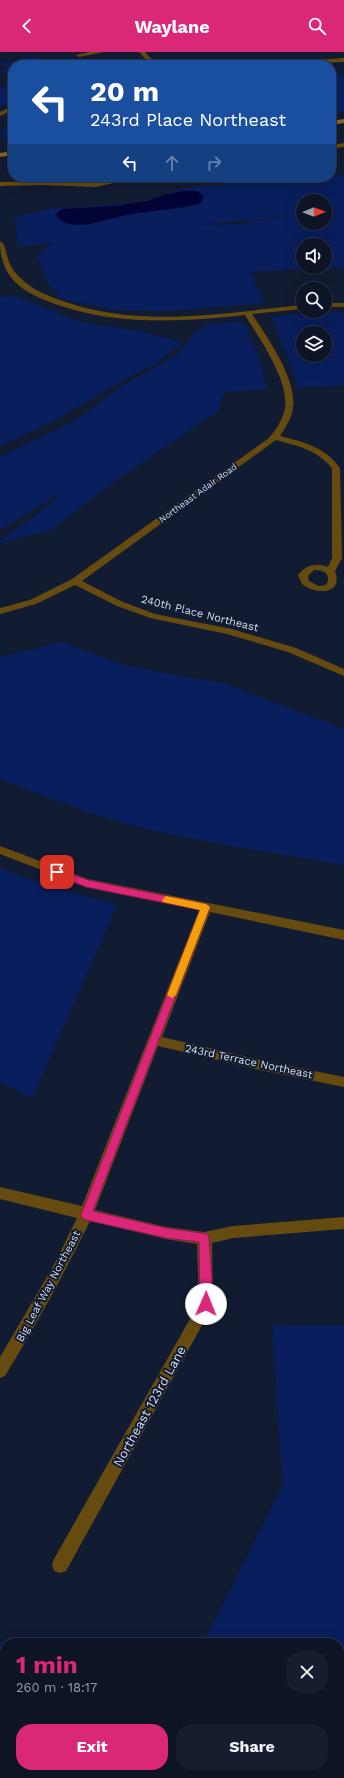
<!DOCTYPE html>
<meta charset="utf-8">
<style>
:root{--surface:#0d1426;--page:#161d2e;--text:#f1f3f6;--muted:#9a9ea7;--line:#2d3343;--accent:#db2777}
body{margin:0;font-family:"Work Sans",sans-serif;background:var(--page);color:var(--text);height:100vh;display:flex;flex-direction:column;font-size:15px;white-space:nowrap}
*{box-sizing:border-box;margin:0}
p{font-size:13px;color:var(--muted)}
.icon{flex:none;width:22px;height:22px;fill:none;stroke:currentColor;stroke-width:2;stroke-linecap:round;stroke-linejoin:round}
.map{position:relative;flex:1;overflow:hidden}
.panel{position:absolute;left:0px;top:1586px;width:344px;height:140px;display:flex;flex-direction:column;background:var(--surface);border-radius:16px 16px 0 0;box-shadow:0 4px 16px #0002,0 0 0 1px var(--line)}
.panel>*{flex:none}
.top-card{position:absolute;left:8px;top:8px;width:328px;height:122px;border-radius:16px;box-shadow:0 4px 16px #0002,0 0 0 1px var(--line);background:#1a4fa0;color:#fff;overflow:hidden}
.needle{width:26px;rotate:89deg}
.buttons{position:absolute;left:296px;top:142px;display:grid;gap:8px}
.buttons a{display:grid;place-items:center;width:36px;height:36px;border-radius:50%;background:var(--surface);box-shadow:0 4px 16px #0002,0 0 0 1px var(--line);font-size:20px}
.pin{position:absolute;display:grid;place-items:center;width:34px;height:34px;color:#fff;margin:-17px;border-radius:8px;box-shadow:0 2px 6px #0006}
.me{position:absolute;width:44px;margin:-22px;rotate:1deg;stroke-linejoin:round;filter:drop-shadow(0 0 3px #0008)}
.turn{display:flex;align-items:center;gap:14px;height:84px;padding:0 16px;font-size:18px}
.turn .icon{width:52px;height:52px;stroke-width:2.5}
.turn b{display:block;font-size:28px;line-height:34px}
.lanes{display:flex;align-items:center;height:38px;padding:0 16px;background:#0003;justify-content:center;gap:20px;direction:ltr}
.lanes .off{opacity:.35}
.round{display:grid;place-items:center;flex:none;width:42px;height:42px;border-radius:16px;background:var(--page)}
.overview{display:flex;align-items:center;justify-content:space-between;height:68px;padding:0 16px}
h1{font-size:24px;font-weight:700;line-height:30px;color:var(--accent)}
.button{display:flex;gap:8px;margin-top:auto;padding:8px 16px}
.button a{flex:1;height:46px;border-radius:16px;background:var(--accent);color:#fff;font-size:16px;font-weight:700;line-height:46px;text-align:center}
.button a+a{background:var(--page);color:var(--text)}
header{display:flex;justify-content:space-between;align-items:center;height:52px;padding:0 16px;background:var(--accent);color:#fff;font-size:18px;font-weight:700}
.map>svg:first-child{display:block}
.green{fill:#091f5d;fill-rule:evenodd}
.water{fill:#000334}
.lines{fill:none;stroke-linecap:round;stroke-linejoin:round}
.street{fill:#654b0f;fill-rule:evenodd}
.secondary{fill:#88671d;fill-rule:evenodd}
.route{fill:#db2777;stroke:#8e194d}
.slow{fill:#f59e0b}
.labels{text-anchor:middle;stroke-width:4;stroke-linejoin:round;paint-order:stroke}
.far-street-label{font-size:9px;fill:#d4dcec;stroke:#111b32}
.street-label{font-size:11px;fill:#d4dcec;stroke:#111b32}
.near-street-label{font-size:13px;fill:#d4dcec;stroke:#111b32}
</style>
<header><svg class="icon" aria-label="back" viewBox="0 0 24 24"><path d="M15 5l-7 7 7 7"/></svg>Waylane<svg class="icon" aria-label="search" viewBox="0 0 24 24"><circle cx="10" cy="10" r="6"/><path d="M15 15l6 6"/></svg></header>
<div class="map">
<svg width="344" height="1726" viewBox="0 0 344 1726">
<rect width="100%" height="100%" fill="#111b32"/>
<!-- green -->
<g class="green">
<path d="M37,4L48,13H13V20L0,21V19L8,16L7,14L0,13V10L4,11Z"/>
<path d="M344,22V60L331,62V23Z"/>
<path d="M13,33V51L0,54V35Z"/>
<path d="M13,67V90L3,88L1,82L7,72Z"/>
<path d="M344,123V216L299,219L298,217L251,220L264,251L167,259L115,258L62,247L49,233L37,204L52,191L18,195L14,165L52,156L89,155L136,151L149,148L177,138L202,134H221L225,130L286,125L292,128ZM303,149H325V171H303ZM289,164L239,172L197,173ZM303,193H325V215H303Z"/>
<path d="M14,244L80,270L145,280L183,291L159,309L101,341L54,369L0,394V245Z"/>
<path d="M327,259L344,260V333L299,336L272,265ZM303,281H325V303H303Z"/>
<path d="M240,270L247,273L249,286L258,303L267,337L224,340L218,359L114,430L51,478L0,491V489L52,451L62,440L0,478V405L74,369L124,333L178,302L194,281L208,272Z"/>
<path d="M62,590L127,614L226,632L344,677V813C281,802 218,793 156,779C102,767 51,747 0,727V605Z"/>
<path d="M0,816L41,831L117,853L32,1046L0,1030Z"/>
<path d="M344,1273V1726H0V1589L5,1592V1721H339V1591H203L283,1433L272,1274Z"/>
</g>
<!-- water -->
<path class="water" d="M182,139H197L204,144L200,152C175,158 152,158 127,163C111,166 96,172 79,173C69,173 62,170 55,163L62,157L114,154L148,149L164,143Z"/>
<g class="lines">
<!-- street -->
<g class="street">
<path d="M89,0H104L79,5L76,3Z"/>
<path d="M139,0H145L157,13H151Z"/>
<path d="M344,6V10L270,13L273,11Z"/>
<path d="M13,54V58L0,64V60Z"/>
<path d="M344,91V95L331,97V93Z"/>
<path d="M127,125H140L96,135L42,133L0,134V130L42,129L96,131Z"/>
<path d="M0,189L3,191C7,201 8,211 14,219C26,234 42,242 60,248C138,277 222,261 303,253V257L252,262C267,285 297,327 293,356C292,366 285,376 280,384C304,390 325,395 340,416L342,506L335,519C344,543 315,543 302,532L298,523C307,512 316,511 328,515L332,506V416C317,398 298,394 276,388L82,529L123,550L155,562L232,577L296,596L344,617V624L288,600L227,582L150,566L117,554L75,533L36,552L0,562V556L30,548L72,527L269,386C276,378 283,367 285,356C289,328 259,286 245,263C181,270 117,274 55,252C23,240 0,227 0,189ZM314,518C324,517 332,523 326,533L319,534L309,529L308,524Z"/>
<rect x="325" y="251" width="19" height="4"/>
<path d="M0,794L88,827L344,878V888L210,860L162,985L260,1008L344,1025V1035L260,1018L158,994L95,1158L166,1175L204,1180L233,1174L344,1165V1177L233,1186L212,1191L213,1252L211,1257L66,1519L60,1521L54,1519L52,1513L54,1507L199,1251L197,1192L166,1187L90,1169C64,1222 36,1273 5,1324L0,1326V1305L55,1211L77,1166L0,1147V1135L82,1154L199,858L86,835L0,802Z"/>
</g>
<!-- secondary -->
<g class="secondary">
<path d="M344,67V71L331,73V69Z"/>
<path d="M13,99V103L0,105V101Z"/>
</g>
</g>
<!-- route -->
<path class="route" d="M57,817L88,828L206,852L210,855L93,1159L166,1176L208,1182L209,1186L212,1226L211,1252L210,1256L206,1257L202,1256L200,1252L199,1190L166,1186L86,1168L82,1166L81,1163L200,858L86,835L54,822L53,820L54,818Z"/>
<!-- slow -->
<path class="slow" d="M166,844L206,852L210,855L176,943L172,946L167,943L200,858L163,850L162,848Z"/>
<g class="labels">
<!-- far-street labels -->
<g class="far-street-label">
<text transform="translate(198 441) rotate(-36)" y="3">Northeast Adair Road</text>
</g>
<!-- street labels -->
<g class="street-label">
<text transform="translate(200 561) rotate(14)" y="4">240th Place Northeast</text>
<text transform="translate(249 1009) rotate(12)" y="4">243rd Terrace Northeast</text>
<text transform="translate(48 1234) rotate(-62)" y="4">Big Leaf Way Northeast</text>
</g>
<!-- near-street labels -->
<g class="near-street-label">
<text transform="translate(149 1354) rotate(-61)" y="5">Northeast 123rd Lane</text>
</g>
</g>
</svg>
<div class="buttons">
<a><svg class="needle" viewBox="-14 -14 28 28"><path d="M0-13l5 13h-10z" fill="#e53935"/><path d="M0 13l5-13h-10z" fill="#9a9ea7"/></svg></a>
<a><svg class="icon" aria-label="sound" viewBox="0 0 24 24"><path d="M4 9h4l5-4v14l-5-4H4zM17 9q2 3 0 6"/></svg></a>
<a><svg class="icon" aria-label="search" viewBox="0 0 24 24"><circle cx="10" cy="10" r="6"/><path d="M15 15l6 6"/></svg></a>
<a><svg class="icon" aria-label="layers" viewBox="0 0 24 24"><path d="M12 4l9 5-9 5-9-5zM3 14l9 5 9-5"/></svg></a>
</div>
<div class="pin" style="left:57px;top:820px;background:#d93025"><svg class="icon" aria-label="arrive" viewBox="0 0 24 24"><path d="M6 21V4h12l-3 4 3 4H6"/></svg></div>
<svg class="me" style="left:206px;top:1252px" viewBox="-20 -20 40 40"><circle r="19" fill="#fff"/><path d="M0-13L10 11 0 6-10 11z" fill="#db2777"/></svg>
<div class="top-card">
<div class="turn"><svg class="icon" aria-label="left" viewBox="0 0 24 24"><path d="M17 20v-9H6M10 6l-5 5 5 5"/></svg><div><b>20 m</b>243rd Place Northeast</div></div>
<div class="lanes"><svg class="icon" aria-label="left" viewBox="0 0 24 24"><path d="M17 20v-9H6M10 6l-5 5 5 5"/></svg><svg class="icon off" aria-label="ahead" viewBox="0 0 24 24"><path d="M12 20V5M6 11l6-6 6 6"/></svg><svg class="icon off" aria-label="right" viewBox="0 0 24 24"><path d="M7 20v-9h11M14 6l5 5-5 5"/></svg></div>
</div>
<section class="panel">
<div class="overview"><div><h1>1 min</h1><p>260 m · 18:17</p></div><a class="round"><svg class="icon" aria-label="close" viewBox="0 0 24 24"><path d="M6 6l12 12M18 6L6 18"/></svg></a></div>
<div class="button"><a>Exit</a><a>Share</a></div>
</section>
</div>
